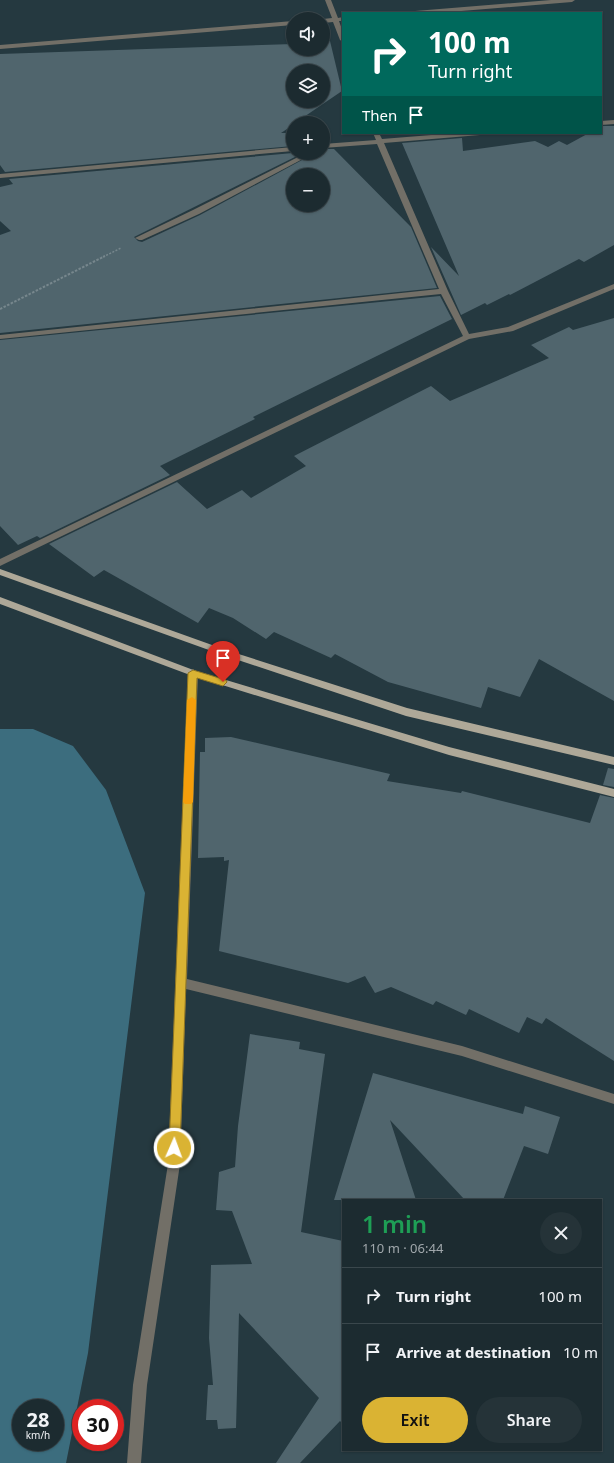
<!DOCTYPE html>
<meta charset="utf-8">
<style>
:root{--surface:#1c2b30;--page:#253338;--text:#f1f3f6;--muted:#a0a7ab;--line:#3a474c;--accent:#dab333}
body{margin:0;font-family:"Noto Sans",sans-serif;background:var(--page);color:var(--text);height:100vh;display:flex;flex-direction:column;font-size:15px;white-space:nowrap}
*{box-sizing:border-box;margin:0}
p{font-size:13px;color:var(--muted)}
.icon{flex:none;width:22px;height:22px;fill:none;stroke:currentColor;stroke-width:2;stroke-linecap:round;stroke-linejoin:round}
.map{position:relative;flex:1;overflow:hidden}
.details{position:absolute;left:342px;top:1199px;width:260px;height:252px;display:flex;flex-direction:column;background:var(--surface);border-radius:0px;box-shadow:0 1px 3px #0004,0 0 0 1px var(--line)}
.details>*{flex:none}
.banner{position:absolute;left:342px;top:12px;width:260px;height:122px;border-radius:0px;box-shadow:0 1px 3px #0004,0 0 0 1px var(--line);background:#00695c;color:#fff;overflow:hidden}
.controls{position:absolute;left:286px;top:12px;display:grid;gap:8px}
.controls a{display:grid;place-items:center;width:44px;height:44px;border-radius:50%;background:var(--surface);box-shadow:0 1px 3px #0004,0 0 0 1px var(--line);font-size:20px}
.speed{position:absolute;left:12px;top:1399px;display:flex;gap:8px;font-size:20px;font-weight:700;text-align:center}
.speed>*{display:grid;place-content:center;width:52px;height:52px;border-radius:50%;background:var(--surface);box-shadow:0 1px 3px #0004,0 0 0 1px var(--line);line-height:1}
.speed small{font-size:10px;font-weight:400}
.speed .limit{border:6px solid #d22;background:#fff;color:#111}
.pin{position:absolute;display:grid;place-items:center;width:34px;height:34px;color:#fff;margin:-41px -17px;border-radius:50% 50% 50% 0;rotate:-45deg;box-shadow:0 0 4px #0007}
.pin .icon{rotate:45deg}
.me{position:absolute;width:44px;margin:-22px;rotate:2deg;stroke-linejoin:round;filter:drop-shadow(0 0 3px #0008)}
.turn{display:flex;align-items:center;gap:14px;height:84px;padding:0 20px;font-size:18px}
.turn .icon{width:52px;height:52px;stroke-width:2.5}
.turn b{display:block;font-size:28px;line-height:34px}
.then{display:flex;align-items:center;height:38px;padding:0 20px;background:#0003;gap:8px;font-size:15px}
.round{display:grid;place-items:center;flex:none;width:42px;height:42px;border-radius:21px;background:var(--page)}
.overview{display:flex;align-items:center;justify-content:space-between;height:68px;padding:0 20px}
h1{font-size:24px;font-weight:600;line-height:30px;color:#1e9e55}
.action{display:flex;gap:8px;margin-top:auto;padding:8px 20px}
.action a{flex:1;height:46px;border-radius:24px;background:var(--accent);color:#111;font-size:16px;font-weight:600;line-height:46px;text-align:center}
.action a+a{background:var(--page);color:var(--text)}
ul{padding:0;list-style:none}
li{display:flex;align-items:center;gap:12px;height:56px;padding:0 20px;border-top:1px solid var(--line)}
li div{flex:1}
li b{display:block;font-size:15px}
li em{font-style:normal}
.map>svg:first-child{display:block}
.water{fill:#3c6d7e;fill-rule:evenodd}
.building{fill:#50656d;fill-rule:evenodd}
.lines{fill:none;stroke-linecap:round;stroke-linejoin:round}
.path-far1{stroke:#77878d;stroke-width:1.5;stroke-dasharray:2 1.5;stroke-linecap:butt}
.path{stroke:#77878d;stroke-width:2;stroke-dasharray:2.5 1.5;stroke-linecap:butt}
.minor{fill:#726f67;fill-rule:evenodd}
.major{fill:#aea898;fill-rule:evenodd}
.route{fill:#dab333;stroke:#8e7421}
.slow{fill:#f59e0b}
</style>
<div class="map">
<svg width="614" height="1463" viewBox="0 0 614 1463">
<rect width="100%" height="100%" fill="#253940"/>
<!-- water -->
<path class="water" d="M0,729H33L73,746L106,790L145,893L88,1353L66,1463H0ZM21,1408H55V1442H21Z"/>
<!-- building -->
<g class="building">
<path d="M323,40L330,41L342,91L295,123H293V125L281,133H293V146L5,172L0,165V54L293,44V49H323ZM293,71H323V101H293Z"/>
<path d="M601,126H614V245L584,262L579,259L510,295L509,294L487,305L485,303L461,315L431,247L459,276L402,143L462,138L463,151L535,141L548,147L559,141L567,145L589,133H601Z"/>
<path d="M323,149H334L411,227L437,288L0,333V235L11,231L0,221V187L13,184L9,179L293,153H303L134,237L138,241L142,242L200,215L315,153H323ZM293,175H323V205H293Z"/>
<path d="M440,296L452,319L253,417L255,419L160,466L170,475L40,538L37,536L18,545L0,526V340Z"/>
<path d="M614,318V701L539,659L520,697L488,687L481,708L388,682L335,654L331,658L274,632L266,639L233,618L209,608L198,623L104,570L94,577L49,544L177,482L207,509L242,490L251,498L306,466L294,456L431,386L450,401L549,358L531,345L569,327L573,330Z"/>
<path d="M231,737L390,774L387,781L461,793L462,791L590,823L600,795L614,798V1061L546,1018L542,1024L527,1017L519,1033L469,1009L466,1015L436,1001L433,1005L391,987L375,993L365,976L348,983L219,951L229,860L224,861V857L198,858L200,752H205V738Z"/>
<path d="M608,768L614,769V787L603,785Z"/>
<path d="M250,1034L300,1042L299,1049L325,1054L301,1232L343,1241V1424L340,1421L300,1463H276L319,1398L239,1313L236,1428L218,1429L217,1420H206L208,1385H213L209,1338L211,1265L252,1264L232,1211L216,1210L219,1172L235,1167L238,1126Z"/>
<path d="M373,1073L523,1114L525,1106L560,1117L548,1154L524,1146L503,1200H465L390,1120L416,1200H334Z"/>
</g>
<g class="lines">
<!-- path-far1 -->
<path class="path-far1" d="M103,257L121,248"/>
<!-- path -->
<path class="path" d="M0,309L105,256"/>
<!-- minor -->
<g class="minor">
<path d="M325,0H331L338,18L343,17V21H339L343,32V42L340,40L333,22L323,23V19L332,18Z"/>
<path d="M551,0H575L572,2L437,13H412L415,11Z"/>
<path d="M293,21V25L0,49V45Z"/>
<path d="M614,120V124L601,125V121Z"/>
<path d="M373,133H379L382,139L456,133H483L480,135L384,143L448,291L469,334L508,327L614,284V289L513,331L469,339L0,566V559L463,336L441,294L0,339V335L439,289L377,144L323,148V144L376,140Z"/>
<path d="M293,147V151L0,178V174Z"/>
<path d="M306,153H314L199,214L142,240H139L135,238L193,210Z"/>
<path d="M193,669L198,673L187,979L462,1046L614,1094V1104L462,1056L186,989L180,1164L147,1385L141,1463H127L133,1385L168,1164L188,673Z"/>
</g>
<!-- major -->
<g class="major">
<path d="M0,569L226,650L407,708L614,757V765L406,716L220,654L0,575Z"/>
<path d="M0,597L196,671L449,747L614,789V797L449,755L190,675L0,604Z"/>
</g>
</g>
<!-- route -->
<path class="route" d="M193,670L226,680L227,682L223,686L197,678L180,1148L178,1152L174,1154L170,1152L169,1148L188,673Z"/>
<!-- slow -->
<path class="slow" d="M192,697L196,700L193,802L191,804H185L183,802L187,700Z"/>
</svg>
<div class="controls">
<a><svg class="icon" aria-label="sound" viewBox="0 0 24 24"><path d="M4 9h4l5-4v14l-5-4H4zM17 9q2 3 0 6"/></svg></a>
<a><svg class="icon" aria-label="layers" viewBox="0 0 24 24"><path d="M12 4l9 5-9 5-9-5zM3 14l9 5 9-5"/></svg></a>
<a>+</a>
<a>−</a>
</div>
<div class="speed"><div>28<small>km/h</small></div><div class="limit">30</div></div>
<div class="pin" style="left:223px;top:682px;background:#d93025"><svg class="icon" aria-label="arrive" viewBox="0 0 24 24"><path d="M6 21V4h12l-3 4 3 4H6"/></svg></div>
<svg class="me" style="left:174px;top:1148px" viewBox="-20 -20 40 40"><circle r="17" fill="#dab333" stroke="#fff" stroke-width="3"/><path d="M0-11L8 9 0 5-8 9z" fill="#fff"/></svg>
<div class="banner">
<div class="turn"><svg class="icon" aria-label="right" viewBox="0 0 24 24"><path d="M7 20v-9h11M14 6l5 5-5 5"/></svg><div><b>100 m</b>Turn right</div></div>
<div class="then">Then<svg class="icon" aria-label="arrive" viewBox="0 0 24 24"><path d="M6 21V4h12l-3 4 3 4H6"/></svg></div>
</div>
<section class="details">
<div class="overview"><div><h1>1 min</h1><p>110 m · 06:44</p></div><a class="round"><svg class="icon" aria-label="close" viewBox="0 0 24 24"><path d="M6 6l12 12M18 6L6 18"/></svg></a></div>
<ul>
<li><svg class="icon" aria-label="right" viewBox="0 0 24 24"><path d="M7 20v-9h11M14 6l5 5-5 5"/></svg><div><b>Turn right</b></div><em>100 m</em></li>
<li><svg class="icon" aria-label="arrive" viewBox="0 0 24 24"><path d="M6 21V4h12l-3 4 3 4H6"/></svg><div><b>Arrive at destination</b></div><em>10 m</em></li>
</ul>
<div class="action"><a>Exit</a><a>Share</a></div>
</section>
</div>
